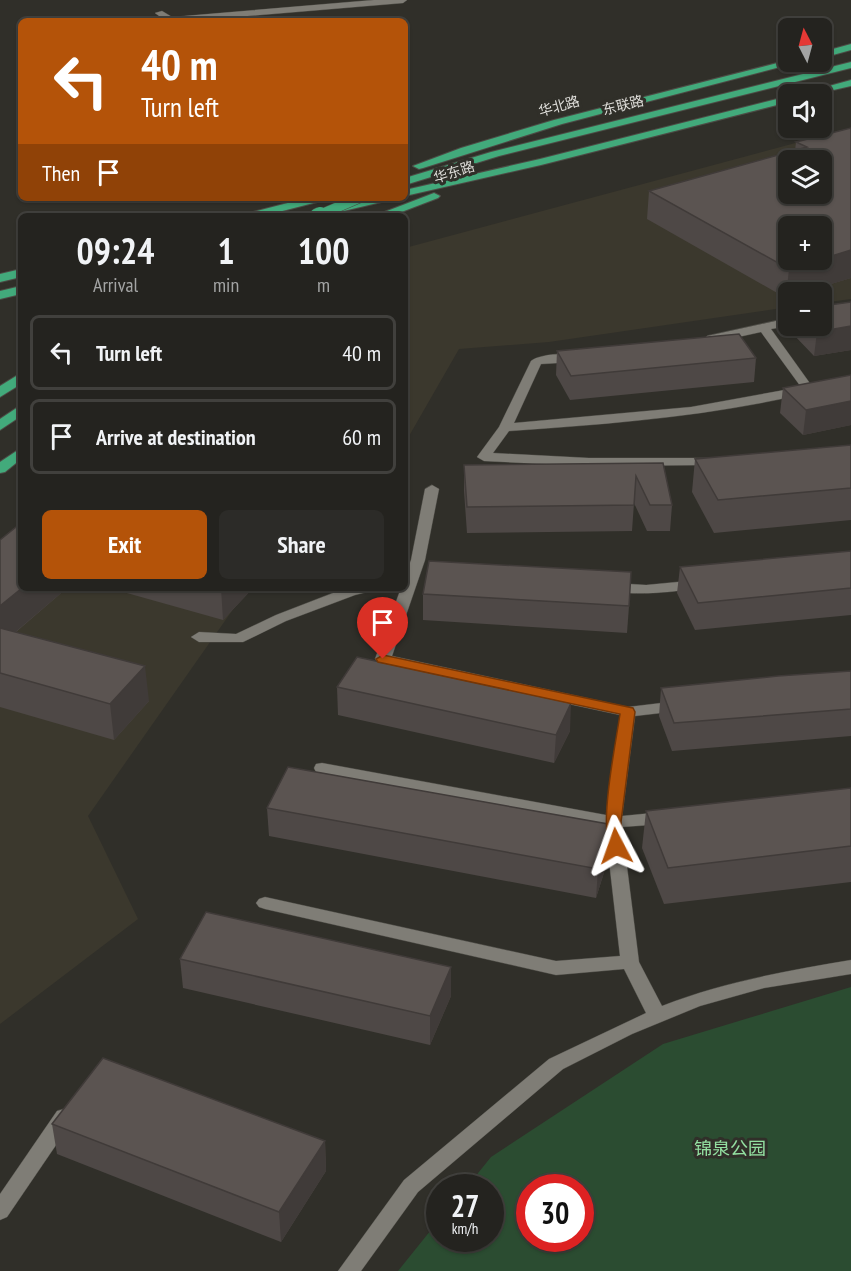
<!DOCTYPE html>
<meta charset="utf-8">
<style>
:root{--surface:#24231f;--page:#2c2b28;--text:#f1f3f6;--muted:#a3a4a4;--line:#41403d;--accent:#b45309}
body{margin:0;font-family:"PT Sans Narrow","Noto Sans SC",sans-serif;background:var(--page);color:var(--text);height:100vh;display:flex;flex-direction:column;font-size:22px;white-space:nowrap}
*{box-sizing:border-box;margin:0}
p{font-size:20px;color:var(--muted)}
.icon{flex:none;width:33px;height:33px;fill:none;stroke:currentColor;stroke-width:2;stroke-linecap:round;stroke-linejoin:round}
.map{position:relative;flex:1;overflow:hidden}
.drawer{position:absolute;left:18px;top:213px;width:390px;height:378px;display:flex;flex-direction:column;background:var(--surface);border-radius:9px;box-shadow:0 2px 4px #0004,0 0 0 2px var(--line)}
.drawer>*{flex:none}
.banner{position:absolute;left:18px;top:18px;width:390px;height:183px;border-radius:9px;box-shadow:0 2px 4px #0004,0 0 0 2px var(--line);background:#b45309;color:#fff;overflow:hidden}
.needle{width:39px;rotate:354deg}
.tools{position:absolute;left:778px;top:18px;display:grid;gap:12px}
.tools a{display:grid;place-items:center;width:54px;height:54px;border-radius:9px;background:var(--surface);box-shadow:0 2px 4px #0004,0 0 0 2px var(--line);font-size:30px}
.speed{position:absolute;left:426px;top:1174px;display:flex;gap:12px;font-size:30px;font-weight:700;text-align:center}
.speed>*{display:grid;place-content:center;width:78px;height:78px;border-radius:50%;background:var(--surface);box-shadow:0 2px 4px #0004,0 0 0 2px var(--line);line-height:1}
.speed small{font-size:15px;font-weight:400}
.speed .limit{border:9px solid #d22;background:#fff;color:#111}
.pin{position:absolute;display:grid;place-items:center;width:51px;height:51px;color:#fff;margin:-62px -26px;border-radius:50% 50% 50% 0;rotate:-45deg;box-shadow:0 0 6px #0007}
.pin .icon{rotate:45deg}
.me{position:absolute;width:66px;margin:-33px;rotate:356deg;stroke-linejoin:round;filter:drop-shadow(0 0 4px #0008)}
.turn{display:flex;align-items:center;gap:21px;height:126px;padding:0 24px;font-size:27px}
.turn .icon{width:78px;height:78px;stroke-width:2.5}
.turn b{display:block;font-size:42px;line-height:51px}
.then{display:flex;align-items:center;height:57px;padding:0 24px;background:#0003;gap:12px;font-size:22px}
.eta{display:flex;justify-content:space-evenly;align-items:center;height:102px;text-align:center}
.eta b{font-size:36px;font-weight:600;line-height:42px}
.primary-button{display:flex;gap:12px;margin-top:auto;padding:12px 24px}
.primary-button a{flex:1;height:69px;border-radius:9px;background:var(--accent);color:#fff;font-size:24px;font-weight:600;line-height:69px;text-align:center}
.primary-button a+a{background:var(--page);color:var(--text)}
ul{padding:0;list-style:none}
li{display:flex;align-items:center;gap:18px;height:75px;margin:0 12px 9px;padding:0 12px;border:3px solid var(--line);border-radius:9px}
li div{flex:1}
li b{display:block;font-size:22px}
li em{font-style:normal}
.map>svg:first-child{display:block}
.built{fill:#3b382d;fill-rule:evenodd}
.green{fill:#2b4c31;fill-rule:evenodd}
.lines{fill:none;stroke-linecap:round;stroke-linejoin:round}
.minor-casing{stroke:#4c4b45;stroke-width:1}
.trunk-casing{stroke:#4c4b45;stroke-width:2}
.minor{fill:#7f7d76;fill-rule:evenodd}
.trunk{fill:#42aa7b;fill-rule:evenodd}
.trunk-bridge-far1-casing{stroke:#4c4b45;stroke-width:11;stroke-linecap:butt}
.trunk-bridge-casing{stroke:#4c4b45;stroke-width:15;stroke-linecap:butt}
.trunk-bridge-far1{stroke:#42aa7b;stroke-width:10}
.trunk-bridge{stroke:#42aa7b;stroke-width:14}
.wall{fill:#4e4846}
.shaded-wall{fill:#403b39}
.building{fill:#5b5451;stroke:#403b39;stroke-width:1.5;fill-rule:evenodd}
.route{fill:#b45309;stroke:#753606;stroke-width:1.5}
.labels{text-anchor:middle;stroke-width:6;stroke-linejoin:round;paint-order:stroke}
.far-street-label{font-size:14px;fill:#dfdeda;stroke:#302f29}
.near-park-label{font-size:18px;fill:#93e0a1;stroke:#302f29}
</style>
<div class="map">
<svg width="851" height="1271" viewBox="0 0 851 1271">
<rect width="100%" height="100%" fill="#302f29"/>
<!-- built -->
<g class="built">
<path d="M851,128V299L822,303V292H789V307L549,342L459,349L405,443V248ZM789,160H822V194H789ZM789,226H822V260H789Z"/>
<path d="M21,588H248L88,816L138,919L0,1024V595Z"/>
</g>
<!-- green -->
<path class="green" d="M851,987V1271H398L439,1220L440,1239H490V1188H466L491,1157L663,1044ZM530,1188H580V1239H530Z"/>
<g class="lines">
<defs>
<g id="minor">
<path d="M374,0H407L403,3L189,21H166L155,13L162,11L172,17Z"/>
<path d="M789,318V326L771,329L814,389L812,392C714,416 611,424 509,431L493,453L589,458H709L714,459L716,462L714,465L589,466L484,461L477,457L499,427L531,361C539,354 572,351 581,358L575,362L541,364L514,423L691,407L801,387L761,332L711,343L705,339L707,336Z"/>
<path d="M432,485L439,489L425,560L392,656L628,707L678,701L686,706L678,711L635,716L622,816L663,812L669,814L671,818L669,822L663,824L622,827L639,962L662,1006C723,982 786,971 851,960V974L764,988L700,1006L632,1034L563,1069L418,1192L361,1271H338L404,1180L549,1059L646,1013L624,969L556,975L265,909L259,907L256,903L259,899L265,897L556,961L620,956L605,826L322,773L316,772L314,768L316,764L322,763L606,815L620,715L383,664L375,659L401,588H405V576L411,560L425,489Z"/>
<path d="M699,580L704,581L706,584L704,587C687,591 616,599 605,587L612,583L646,585Z"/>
<path d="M346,588H373L371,591L355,595L286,621L243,642H199L191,637L199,632L236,634L276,615Z"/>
<path d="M64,1109L71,1111L74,1117L71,1123L7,1217L0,1220V1194L57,1111Z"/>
</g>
<g id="trunk">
<path d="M851,44V50L822,58V52Z"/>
<path d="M789,60L799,62L562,124L423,168L419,169L413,166L461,148L554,120Z"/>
<path d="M851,62V68L499,156L405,185V178L491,152Z"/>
<path d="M851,80V86L816,94H800Z"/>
<path d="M789,96V102L541,165L405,196V190L540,159Z"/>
<path d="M434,193L440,196L438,198L391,216H374Z"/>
<path d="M307,198H327L325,200L263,216H243L245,214Z"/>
<path d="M371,198H392L390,200L335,213L329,210L331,208Z"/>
<path d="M21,269V277L0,282V274Z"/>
<path d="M21,286V294L0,299V291Z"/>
<path d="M21,373V384L0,397V386Z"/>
<path d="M21,405V416L0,430V419Z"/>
<path d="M21,448V459L5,472L0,473V462Z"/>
</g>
</defs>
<!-- minor casing -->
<use href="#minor" class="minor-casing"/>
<!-- trunk casing -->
<use href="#trunk" class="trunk-casing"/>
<!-- minor -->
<use href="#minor" class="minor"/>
<!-- trunk -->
<use href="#trunk" class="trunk"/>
<defs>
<path id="trunk-bridge-far1" d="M317,216L359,198"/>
<path id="trunk-bridge" d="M316,216L320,214"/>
</defs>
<!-- trunk-bridge-far1 casing -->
<use href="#trunk-bridge-far1" class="trunk-bridge-far1-casing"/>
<!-- trunk-bridge casing -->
<use href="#trunk-bridge" class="trunk-bridge-casing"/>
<!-- trunk-bridge-far1 -->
<use href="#trunk-bridge-far1" class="trunk-bridge-far1"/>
<!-- trunk-bridge -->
<use href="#trunk-bridge" class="trunk-bridge"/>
</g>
<!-- wall -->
<g class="wall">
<path d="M851,128V278L804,292H789L786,298L647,219L649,191L795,151L796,142Z"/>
<path d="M851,302V350L814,356L793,334L794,326H811Z"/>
<path d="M557,351L756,358L754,382L570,400L556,375Z"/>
<path d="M851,375V425L803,435L780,413L783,388Z"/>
<path d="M851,445V520L714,533L692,492L695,459Z"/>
<path d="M663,463L672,505L670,531H647L634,503L632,531L467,533L464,491V465Z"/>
<path d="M0,540L21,588H67L16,632L149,701L114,740L0,707Z"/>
<path d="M851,551V615L695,630L677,593L680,567Z"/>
<path d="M109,588H253L223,620Z"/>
<path d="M423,594L629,606L627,633L423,620Z"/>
<path d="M851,671V736L672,751L659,716L661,688Z"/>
<path d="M337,687L570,731L554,763L338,715Z"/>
<path d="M851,788V882L664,904L642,848L646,811Z"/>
<path d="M267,808L607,863L596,898L269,836Z"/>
<path d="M180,959L451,967V996L430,1045L183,988Z"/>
<path d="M52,1124L325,1141L326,1171L281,1242L57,1154Z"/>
</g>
<!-- shaded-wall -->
<g class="shaded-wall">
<path d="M851,250V278L804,292H789V297L786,298L789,269Z"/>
<path d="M851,326V350L814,356L817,332Z"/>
<path d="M851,401V425L803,435L806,410Z"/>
<path d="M22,588H67L0,645V606Z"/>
<path d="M221,588H253L223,620Z"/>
<path d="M145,666L149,701L114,740L110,704Z"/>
<path d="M571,703L570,731L554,763L556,735Z"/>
<path d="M609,834L607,863L596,898L598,869Z"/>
<path d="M451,967V996L430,1045V1016Z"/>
<path d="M325,1141L326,1171L281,1242L279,1212Z"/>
</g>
<!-- building -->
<g class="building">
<path d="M851,128V250L822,259V226H789V260H820L789,269L649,191L807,147L796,142ZM789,160H822V194H789Z"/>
<path d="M851,302V326L817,332L811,326H822V306Z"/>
<path d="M739,334L756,358L571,376L557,351Z"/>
<path d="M851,375V401L806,410L783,388Z"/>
<path d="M851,445V488L718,500L695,459Z"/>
<path d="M663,463L672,505H650L636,476L634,505L467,507L464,465Z"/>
<path d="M21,523V588H22L0,606V540Z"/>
<path d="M851,551V588L698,603L680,567Z"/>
<path d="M429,561L631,572L629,606L423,594Z"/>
<path d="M0,628L145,666L110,704L0,673Z"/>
<path d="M357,657L571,703L556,735L337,687Z"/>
<path d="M851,671V709L674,723L661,688L778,676Z"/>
<path d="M288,767L608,824L609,834L598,869L267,808Z"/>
<path d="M851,788V846L668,868L646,811Z"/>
<path d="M206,912L451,967L430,1016L180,959Z"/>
<path d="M103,1058L325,1141L279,1212L52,1124Z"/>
</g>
<!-- route -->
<path class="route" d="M383,655L633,708L635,712L621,822L624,846L622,849H611C598,828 616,742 620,714L378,662L376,659Z"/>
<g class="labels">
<!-- far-street labels -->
<g class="far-street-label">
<text transform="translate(623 105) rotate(-14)" y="5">东联路</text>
<text transform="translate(559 106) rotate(-16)" y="5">华北路</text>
<text transform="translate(454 172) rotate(-18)" y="5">华东路</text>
</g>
<!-- near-park labels -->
<g class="near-park-label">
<text x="730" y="1155">锦泉公园</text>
</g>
</g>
</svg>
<div class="tools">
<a><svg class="needle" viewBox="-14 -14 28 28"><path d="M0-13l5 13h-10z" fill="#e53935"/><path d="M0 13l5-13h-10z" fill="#a3a4a4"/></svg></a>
<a><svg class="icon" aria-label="sound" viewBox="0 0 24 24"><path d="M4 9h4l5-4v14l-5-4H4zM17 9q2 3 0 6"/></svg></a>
<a><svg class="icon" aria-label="layers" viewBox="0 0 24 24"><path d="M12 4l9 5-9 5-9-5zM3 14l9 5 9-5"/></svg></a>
<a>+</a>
<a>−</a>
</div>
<div class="speed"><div>27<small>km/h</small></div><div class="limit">30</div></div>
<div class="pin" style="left:383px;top:659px;background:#d93025"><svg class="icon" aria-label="arrive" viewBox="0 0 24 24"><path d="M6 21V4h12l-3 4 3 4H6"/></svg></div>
<svg class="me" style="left:616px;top:846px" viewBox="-20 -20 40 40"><path d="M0-17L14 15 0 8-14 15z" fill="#b45309" stroke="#fff" stroke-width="4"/></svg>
<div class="banner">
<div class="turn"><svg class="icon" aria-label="left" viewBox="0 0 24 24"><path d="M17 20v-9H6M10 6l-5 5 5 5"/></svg><div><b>40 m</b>Turn left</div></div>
<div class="then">Then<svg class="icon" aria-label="arrive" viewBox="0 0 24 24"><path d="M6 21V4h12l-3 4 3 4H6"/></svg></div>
</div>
<section class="drawer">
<div class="eta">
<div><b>09:24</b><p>Arrival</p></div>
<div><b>1</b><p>min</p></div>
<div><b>100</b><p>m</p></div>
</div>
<ul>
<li><svg class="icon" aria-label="left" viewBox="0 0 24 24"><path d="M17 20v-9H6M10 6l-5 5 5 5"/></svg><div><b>Turn left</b></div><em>40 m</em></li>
<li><svg class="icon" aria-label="arrive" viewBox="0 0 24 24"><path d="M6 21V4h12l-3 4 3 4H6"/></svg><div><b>Arrive at destination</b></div><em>60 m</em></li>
</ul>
<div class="primary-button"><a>Exit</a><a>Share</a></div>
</section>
</div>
